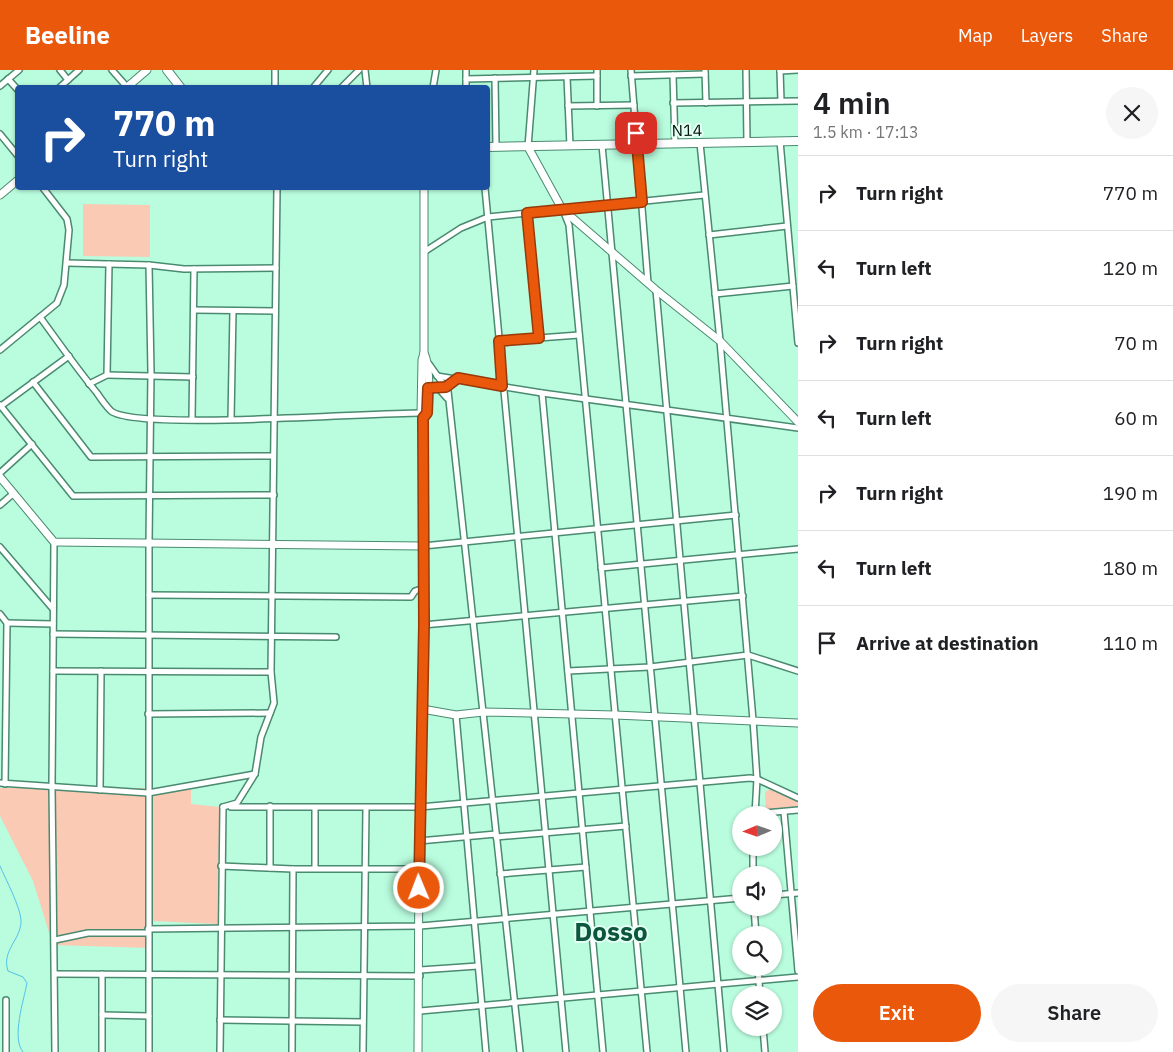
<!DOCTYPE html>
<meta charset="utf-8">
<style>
:root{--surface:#fff;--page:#f6f6f6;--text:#202124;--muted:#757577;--line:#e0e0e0;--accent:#ea580c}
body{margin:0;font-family:"IBM Plex Sans",sans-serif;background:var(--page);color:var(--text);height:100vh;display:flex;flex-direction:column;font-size:19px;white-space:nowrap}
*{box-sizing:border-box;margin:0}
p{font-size:16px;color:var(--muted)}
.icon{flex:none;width:28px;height:28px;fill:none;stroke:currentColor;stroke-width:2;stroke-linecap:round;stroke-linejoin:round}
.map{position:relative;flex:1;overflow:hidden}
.side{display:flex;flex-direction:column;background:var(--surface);width:375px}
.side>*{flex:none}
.hud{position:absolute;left:15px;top:15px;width:475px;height:105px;border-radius:5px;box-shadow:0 1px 4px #0004;background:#1a4fa0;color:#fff;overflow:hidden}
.needle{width:32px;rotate:268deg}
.fabs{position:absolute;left:732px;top:736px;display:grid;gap:10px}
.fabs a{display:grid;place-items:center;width:50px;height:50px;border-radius:50%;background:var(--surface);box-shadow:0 1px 4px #0004;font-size:25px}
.pin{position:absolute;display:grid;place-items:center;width:42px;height:42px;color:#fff;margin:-21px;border-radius:10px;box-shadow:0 2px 8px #0006}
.me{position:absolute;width:55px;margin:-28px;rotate:359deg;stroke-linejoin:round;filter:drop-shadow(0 0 4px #0008)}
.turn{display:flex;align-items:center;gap:18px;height:105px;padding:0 15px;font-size:22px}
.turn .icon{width:65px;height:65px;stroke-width:2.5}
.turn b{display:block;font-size:35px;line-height:42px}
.round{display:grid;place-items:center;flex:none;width:52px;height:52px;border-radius:26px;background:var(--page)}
.summary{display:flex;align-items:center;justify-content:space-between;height:85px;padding:0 15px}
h1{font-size:30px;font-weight:600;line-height:38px}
.primary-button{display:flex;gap:10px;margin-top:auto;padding:10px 15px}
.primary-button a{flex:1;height:58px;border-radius:30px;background:var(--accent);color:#fff;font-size:20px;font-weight:600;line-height:58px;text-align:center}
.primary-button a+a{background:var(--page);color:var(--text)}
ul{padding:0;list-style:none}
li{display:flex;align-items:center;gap:15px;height:75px;padding:0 15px;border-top:1px solid var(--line)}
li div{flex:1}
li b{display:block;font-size:19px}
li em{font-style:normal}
header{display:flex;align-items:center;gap:30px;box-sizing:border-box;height:70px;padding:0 25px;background:var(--accent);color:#fff}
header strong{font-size:24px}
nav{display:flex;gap:28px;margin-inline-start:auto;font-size:18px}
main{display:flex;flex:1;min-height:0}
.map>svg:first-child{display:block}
.green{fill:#facab4}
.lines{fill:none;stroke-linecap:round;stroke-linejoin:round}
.stream{stroke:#54c1e9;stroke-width:1}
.street-casing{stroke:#4a8a70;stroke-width:8}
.secondary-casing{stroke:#4a8a70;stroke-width:9}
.primary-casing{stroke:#4a8a70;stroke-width:10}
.street{stroke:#fff;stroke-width:5}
.secondary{stroke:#fff;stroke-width:7}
.primary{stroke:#fff;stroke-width:8}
.route-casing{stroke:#983908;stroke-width:12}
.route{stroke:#ea580c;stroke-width:9}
.labels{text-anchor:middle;stroke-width:4;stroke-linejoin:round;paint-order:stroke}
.street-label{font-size:16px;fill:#00150c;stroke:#e5fff3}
.town-label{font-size:26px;font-weight:bold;fill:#0c553e;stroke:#e5fff3}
</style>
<header>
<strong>Beeline</strong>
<nav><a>Map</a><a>Layers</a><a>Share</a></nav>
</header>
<main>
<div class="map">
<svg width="798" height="982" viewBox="0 0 798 982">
<rect width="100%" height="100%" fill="#b9fcde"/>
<!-- green -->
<g class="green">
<path d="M83,134L150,135V187L83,186Z"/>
<path d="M0,718H191V734L220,737L217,854L152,851L149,878L53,875L33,811L0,746Z"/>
<path d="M770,719L798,730V737L766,742L765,722Z"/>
</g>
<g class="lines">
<!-- stream -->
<path class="stream" d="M0,796C6,810 20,836 21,850C22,869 1,880 8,901L23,907L27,913C24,930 11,968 23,982"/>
<defs>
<g id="street">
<path d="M60,0L68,10"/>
<path d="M112,0L127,17"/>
<path d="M275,0V18"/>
<path d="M365,0L367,18"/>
<path d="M466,0V18"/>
<path d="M597,0V36"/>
<path d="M631,0L648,213"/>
<path d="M705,0L706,33"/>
<path d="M746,0L747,72"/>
<path d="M780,0L781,31"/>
<path d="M780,1L798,0"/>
<path d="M673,5L675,74"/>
<path d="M631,6L705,4"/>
<path d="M567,7L570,76"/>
<path d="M495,8L496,77"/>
<path d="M8,9L18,20"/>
<path d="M466,9L597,6"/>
<path d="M0,16L19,0"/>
<path d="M59,18L79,0"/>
<path d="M313,18L328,0"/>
<path d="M341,18L359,0"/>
<path d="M433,18L436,0"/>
<path d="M673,33L798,31"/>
<path d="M568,36L634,35"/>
<path d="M0,64L18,86"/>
<path d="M780,71L798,273"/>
<path d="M700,73L720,271L753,650L757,709L755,745"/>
<path d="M602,75L686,982"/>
<path d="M528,77L534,0"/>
<path d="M485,118L566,982"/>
<path d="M563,140L569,155L647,982"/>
<path d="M527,143L539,268"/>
<path d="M709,165L787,156"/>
<path d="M424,182L461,158L488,147L704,125"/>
<path d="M67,193L149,195L184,199L276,198"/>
<path d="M149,195L151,302L149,473V982"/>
<path d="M656,220L724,982"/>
<path d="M715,224L793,216"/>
<path d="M194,240L275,241"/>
<path d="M40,247C59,273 77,299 97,323C101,329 106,336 111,341C135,361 377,342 424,343"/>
<path d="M499,271L579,265"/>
<path d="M0,280L57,233L64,215L69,160L67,149L43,118"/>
<path d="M429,294L448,321L520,982"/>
<path d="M107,305L193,307"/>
<path d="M437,306L542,323L798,358"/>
<path d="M33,312L91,387L273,386"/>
<path d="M89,314L107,305L109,194"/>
<path d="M444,317L458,308"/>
<path d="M422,318L439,319L447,328"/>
<path d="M542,323L603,982"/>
<path d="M0,335L73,426L274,425"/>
<path d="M1,336L69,286"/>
<path d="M192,349L194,199"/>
<path d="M231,349L233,241"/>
<path d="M0,403L32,374"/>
<path d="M0,435L14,423"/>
<path d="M54,472L52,716L55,982"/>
<path d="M423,476L736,445"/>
<path d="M0,477L53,539"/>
<path d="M601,498L798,479"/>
<path d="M149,525L411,527L415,521L424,518"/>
<path d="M0,544L7,553L5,714"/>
<path d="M7,553L53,554"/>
<path d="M423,555L743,526"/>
<path d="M53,564L336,567"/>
<path d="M53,601L271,602"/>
<path d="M568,601L650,597L748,585L798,601"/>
<path d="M148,644L270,643"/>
<path d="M456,645L486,982"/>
<path d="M0,713L148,723L255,704"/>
<path d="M100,720L101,601"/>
<path d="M223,737L237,733L255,704L261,667L274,633L271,602L277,118"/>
<path d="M231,737H420L750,708L757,709L798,728"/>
<path d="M784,742L798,901"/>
<path d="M755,744L798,740"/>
<path d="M496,767L626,756"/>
<path d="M419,771L496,764"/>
<path d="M221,796L293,799H419"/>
<path d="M270,798V736"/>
<path d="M315,798V738"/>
<path d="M500,804L586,797"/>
<path d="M753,805V778"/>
<path d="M774,825L798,823"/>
<path d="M754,838L756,865"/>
<path d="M148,859L420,856L741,828"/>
<path d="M55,870L88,863H148"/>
<path d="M758,898L760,925"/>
<path d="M420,900L478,896"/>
<path d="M55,904L420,906"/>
<path d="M6,930V982"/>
<path d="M420,941L798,907"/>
<path d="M102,945L149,946"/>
<path d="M220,950L363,952"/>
<path d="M763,958L765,982"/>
<path d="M102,982V904"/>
<path d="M220,982L223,737"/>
<path d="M292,982L293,799"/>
<path d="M363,982L366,738"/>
</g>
<g id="secondary">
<path d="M126,18L147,0"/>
<path d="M528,77L562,139L656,220L720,271L798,352"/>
<path d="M0,125L18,110"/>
<path d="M423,348C431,338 430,295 424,283"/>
<path d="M0,407L54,472L423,476"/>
<path d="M422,639L456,645L483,642L615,645L798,653"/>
<path d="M418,982L419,774L424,518L423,348L421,343L422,290L424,283V118"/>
</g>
<g id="primary">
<path d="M167,0L181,18"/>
<path d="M488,77L798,71"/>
</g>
</defs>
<!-- street casing -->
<use href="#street" class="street-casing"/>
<!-- secondary casing -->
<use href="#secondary" class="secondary-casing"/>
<!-- primary casing -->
<use href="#primary" class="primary-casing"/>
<!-- street -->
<use href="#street" class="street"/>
<!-- secondary -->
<use href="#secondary" class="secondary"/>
<!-- primary -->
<use href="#primary" class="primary"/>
</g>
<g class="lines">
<defs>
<path id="route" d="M419,818L424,555L423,348L427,343L428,318L446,317L458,308L502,316L499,271L539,268L527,143L642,132L636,63"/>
</defs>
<!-- route casing -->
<use href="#route" class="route-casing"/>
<!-- route -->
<use href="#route" class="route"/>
</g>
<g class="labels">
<!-- street labels -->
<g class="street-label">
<text transform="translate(687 60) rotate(-1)" y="6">N14</text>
</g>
<!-- town labels -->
<g class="town-label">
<text x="611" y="871">Dosso</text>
</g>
</g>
</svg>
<div class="fabs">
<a><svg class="needle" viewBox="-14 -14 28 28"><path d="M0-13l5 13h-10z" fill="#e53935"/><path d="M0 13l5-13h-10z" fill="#757577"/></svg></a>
<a><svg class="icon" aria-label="sound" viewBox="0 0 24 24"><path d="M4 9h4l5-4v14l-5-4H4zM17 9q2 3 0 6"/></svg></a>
<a><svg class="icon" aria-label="search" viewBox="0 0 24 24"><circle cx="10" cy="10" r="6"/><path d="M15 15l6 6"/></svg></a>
<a><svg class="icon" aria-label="layers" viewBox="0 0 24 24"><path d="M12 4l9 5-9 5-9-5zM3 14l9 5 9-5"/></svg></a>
</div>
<div class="pin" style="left:636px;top:63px;background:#d93025"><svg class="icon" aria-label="arrive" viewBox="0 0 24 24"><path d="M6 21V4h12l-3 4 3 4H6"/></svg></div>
<svg class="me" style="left:419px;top:818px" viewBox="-20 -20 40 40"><circle r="17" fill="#ea580c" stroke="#fff" stroke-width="3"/><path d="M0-11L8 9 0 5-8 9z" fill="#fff"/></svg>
<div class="hud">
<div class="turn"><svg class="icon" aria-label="right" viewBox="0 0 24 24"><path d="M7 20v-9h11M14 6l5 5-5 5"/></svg><div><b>770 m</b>Turn right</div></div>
</div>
</div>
<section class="side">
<div class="summary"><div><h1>4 min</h1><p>1.5 km · 17:13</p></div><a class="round"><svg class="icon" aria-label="close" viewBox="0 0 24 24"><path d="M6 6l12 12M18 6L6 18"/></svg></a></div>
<ul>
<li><svg class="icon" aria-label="right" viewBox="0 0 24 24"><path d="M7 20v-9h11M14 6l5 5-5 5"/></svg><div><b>Turn right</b></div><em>770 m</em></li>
<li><svg class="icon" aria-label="left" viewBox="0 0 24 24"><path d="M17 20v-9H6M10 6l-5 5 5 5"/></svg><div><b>Turn left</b></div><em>120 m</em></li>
<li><svg class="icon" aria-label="right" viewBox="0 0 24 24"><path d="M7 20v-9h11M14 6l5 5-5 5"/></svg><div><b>Turn right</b></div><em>70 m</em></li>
<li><svg class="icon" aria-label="left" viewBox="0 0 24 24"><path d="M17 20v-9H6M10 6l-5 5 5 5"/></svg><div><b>Turn left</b></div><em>60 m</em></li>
<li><svg class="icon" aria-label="right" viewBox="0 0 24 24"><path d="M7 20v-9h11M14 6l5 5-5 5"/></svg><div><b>Turn right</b></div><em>190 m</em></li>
<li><svg class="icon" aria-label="left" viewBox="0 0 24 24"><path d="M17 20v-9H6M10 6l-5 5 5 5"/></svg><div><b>Turn left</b></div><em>180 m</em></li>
<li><svg class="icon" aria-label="arrive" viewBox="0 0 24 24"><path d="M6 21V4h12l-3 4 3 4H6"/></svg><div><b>Arrive at destination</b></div><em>110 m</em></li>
</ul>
<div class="primary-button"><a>Exit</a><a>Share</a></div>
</section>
</main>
